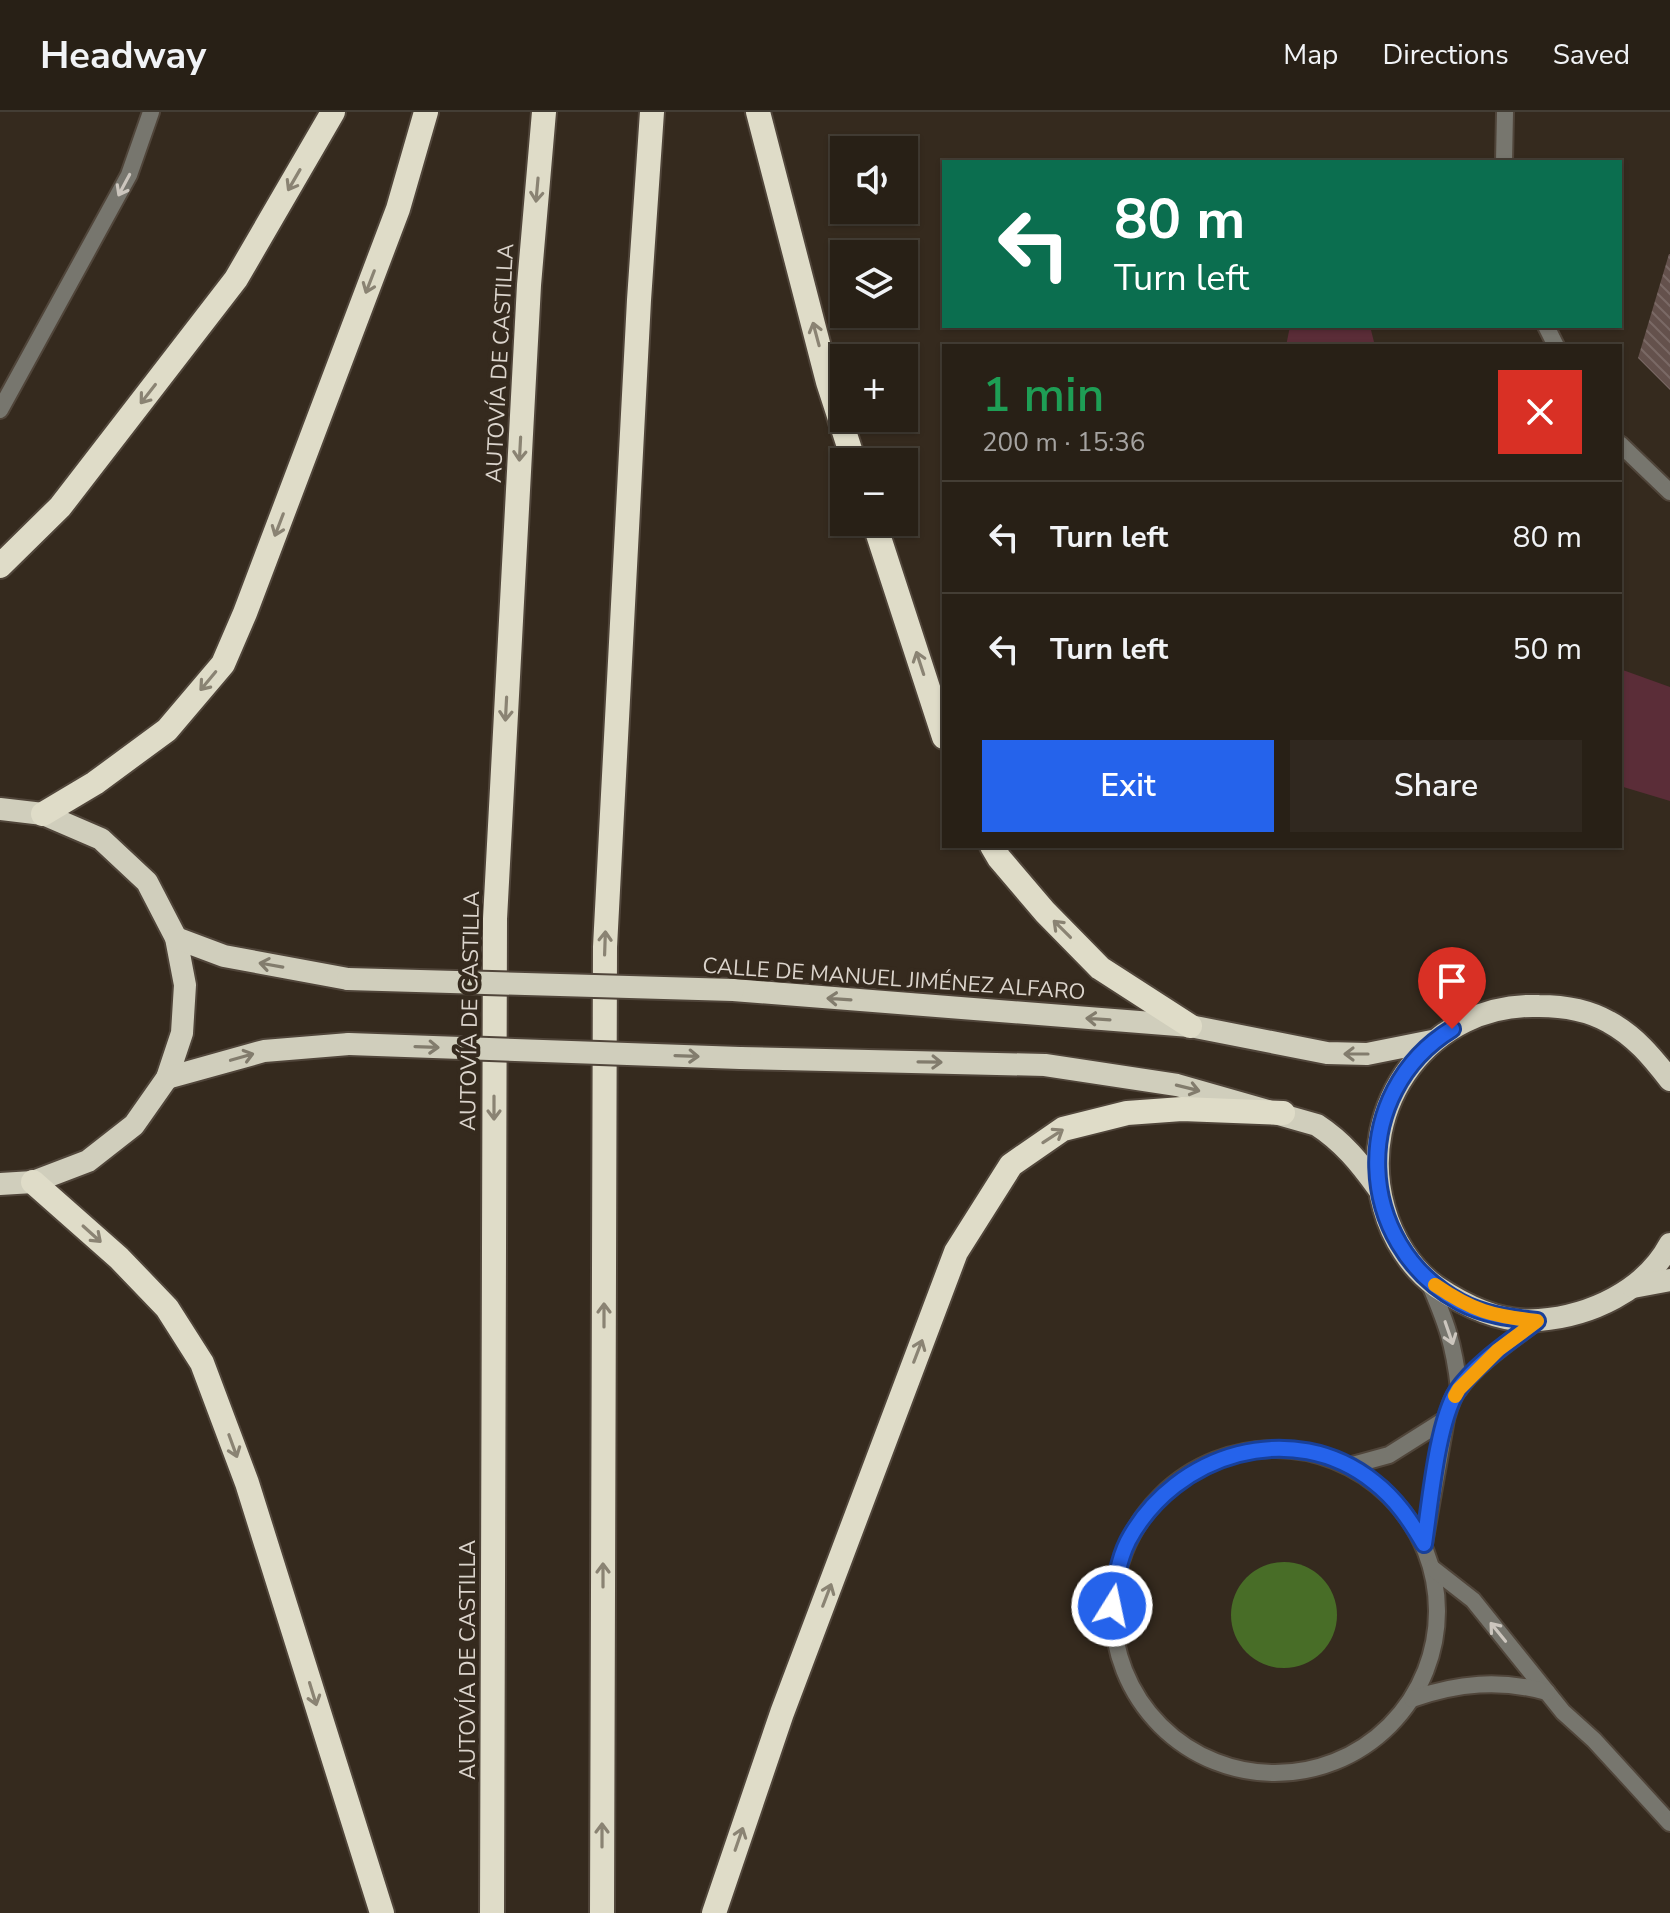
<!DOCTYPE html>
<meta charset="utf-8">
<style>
:root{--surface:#282016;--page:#30281f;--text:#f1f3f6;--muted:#a5a3a1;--line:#443e35;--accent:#2563eb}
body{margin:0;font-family:"Nunito Sans",sans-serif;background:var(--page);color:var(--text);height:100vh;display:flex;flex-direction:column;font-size:30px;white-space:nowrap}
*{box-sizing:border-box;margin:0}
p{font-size:26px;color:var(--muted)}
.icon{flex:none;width:44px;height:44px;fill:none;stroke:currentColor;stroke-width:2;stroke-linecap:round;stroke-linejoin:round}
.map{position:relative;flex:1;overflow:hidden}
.sheet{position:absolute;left:942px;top:232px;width:680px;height:504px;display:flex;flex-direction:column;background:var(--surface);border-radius:0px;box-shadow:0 2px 6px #0004,0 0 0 2px var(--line)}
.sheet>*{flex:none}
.guide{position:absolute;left:942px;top:48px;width:680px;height:168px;border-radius:0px;box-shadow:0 2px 6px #0004,0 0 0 2px var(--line);background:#0b6e4f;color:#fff;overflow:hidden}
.tools{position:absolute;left:830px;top:24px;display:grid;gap:16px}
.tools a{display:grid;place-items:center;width:88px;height:88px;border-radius:0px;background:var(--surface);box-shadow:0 2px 6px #0004,0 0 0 2px var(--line);font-size:40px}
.pin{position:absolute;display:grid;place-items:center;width:68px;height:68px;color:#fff;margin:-82px -34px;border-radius:50% 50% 50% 0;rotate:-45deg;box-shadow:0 0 8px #0007}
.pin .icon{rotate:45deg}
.me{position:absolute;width:88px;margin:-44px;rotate:10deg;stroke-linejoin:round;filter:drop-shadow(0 0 6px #0008)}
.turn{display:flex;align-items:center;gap:28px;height:168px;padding:0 40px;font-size:36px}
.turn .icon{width:104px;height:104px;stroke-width:2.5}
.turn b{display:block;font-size:56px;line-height:68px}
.round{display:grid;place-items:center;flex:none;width:84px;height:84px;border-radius:0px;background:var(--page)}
.overview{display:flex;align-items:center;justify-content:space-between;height:136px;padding:0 40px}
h1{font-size:48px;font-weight:600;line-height:60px;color:#1e9e55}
.action{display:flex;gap:16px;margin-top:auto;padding:16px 40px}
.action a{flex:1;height:92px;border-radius:0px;background:var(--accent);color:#fff;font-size:32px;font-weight:600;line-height:92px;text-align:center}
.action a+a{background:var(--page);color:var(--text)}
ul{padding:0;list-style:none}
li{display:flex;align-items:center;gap:24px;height:112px;padding:0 40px;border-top:2px solid var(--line)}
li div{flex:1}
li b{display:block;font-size:30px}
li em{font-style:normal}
header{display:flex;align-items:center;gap:48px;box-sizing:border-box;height:112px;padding:0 40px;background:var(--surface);border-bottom:2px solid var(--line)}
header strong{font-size:38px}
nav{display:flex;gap:44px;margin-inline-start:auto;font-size:28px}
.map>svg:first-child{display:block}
.green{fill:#5b2d38}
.water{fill:#486d27}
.building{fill:url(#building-back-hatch)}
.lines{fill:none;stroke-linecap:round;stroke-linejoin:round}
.minor-casing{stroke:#50453a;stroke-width:20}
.tertiary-casing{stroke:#50453a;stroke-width:20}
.trunk-casing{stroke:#50453a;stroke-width:26}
.motorway-casing{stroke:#50453a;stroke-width:28}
.minor{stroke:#77766e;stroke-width:16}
.tertiary{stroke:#77766e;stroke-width:16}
.trunk{stroke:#d0cebc;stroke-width:22}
.motorway{stroke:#dfdcc8;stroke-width:24}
.trunk-bridge-casing{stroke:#50453a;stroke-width:26;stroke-linecap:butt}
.trunk-bridge{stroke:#d0cebc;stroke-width:22}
.oneway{stroke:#8a8373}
.oneway2{stroke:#ccc6be}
.oneway3{stroke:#827c6d}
.route-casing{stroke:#184099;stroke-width:20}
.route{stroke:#2563eb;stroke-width:14}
.slow{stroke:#f59e0b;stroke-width:14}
.labels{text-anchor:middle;stroke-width:8;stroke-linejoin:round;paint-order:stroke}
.street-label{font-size:22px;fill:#dbd4cc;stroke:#352a1e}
</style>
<header>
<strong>Headway</strong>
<nav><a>Map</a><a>Directions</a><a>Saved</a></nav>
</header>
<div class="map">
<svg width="1670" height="1801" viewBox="0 0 1670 1801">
<defs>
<pattern id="building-back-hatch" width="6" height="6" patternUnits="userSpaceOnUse" patternTransform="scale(2)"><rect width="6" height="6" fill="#64514c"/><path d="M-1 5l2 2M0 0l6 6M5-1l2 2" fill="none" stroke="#7a6965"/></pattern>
</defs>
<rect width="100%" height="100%" fill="#352a1e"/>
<!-- green -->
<g class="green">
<path d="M1290,214H1370L1375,234H1286Z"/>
<path d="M1620,557L1670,575V689L1620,674Z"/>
</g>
<!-- water -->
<circle class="water" cx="1284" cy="1503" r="53"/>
<!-- building -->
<path class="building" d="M1669,142H1670V278L1638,246Z"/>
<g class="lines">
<defs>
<g id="minor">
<path d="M1504,50L1505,0"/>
<path d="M1546,214L1556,234"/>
<path d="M1620,332L1670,380"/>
</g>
<g id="tertiary">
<path d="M0,298L129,63L151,0"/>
<path d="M1428,1168C1446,1210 1454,1231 1459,1277"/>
<circle cx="1275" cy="1499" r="162"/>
<path d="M1349,1354L1389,1343L1446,1307"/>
<path d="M1424,1432L1446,1307C1449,1297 1452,1285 1459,1277C1479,1250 1511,1229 1537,1209"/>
<path d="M1432,1456L1473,1488L1563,1600L1594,1628L1670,1711"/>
<path d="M1412,1587C1458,1571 1500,1567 1547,1580"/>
</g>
<g id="trunk">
<path d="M0,697L43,702L101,727L147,770L176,826L185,873L182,921L167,966L134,1013L88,1049L33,1070L0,1072"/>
<path d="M176,826L224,844L348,867"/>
<path d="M733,878L1190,914L1327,941L1367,942L1432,929"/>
<path d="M740,946L1045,953L1177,973L1317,1013C1343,1030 1360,1051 1378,1076"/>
<path d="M167,966L264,939L349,932"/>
<path d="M1670,968C1652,945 1635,924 1609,910C1588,898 1562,894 1539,894C1431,890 1355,993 1384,1096C1392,1126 1411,1157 1437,1175C1467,1195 1502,1212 1539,1208C1590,1204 1645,1179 1670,1132"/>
<path d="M1633,1175L1670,1168"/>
</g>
<g id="motorway">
<path d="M758,0L828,270L854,350"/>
<path d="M874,410L944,625"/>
<path d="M0,454L60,395L236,167L333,0"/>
<path d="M43,702L95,671L167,618L223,552L245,501L398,97L426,0"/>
<path d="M992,734L999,746L1045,800L1100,856L1190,914"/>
<path d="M33,1070L119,1146L167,1196L202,1251L247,1371L382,1801"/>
<path d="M492,1801L495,807L529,173L544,0"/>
<path d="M602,1801L605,835L639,188L652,0"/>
<path d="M714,1801L782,1601L956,1140L1011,1053L1063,1017L1127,1001L1182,997L1283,1001"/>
</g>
</defs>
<!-- minor casing -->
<use href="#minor" class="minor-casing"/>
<!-- tertiary casing -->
<use href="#tertiary" class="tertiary-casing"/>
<!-- trunk casing -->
<use href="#trunk" class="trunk-casing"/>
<!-- motorway casing -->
<use href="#motorway" class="motorway-casing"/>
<!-- minor -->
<use href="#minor" class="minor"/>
<!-- tertiary -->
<use href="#tertiary" class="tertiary"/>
<!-- trunk -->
<use href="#trunk" class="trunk"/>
<!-- motorway -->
<use href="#motorway" class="motorway"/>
<defs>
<g id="trunk-bridge">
<path d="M348,867L733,878"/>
<path d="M349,932L740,946"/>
</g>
</defs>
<!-- trunk-bridge casing -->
<use href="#trunk-bridge" class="trunk-bridge-casing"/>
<!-- trunk-bridge -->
<use href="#trunk-bridge" class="trunk-bridge"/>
</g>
<!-- one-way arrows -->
<defs><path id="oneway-shaft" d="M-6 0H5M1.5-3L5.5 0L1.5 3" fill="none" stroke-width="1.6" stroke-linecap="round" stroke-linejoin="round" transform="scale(2)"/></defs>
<g class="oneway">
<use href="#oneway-shaft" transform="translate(294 68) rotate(120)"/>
<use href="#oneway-shaft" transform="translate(537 78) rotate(95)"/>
<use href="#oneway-shaft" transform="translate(370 170) rotate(111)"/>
<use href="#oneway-shaft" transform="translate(816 222) rotate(-105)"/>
<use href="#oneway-shaft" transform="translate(148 282) rotate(128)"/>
<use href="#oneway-shaft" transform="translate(520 337) rotate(93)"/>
<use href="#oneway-shaft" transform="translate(279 413) rotate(111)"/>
<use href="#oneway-shaft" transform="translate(920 551) rotate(-108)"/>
<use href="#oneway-shaft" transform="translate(208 569) rotate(130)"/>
<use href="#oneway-shaft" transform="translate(506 597) rotate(93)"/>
<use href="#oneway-shaft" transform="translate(1062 817) rotate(-135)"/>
<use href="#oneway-shaft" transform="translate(605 831) rotate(-88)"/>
<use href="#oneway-shaft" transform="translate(494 996) rotate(90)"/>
<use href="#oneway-shaft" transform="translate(1053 1024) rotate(-33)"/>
<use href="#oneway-shaft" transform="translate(92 1122) rotate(42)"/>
<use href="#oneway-shaft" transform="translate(604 1203) rotate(-90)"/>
<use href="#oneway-shaft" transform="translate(918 1239) rotate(-69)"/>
<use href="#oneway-shaft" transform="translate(233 1334) rotate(70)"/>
<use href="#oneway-shaft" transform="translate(603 1463) rotate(-90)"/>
<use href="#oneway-shaft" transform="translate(827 1483) rotate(-69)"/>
<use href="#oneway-shaft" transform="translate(313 1582) rotate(73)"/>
<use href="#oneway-shaft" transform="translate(602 1723) rotate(-90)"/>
<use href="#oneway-shaft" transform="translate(739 1727) rotate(-71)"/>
</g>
<g class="oneway2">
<use href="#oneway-shaft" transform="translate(124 73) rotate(118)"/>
<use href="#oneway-shaft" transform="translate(1449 1221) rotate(71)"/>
<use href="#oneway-shaft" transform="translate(1498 1520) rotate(-129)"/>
</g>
<g class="oneway3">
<use href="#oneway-shaft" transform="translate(271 853) rotate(-170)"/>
<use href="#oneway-shaft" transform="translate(839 887) rotate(-176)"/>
<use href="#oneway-shaft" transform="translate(1098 907) rotate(-176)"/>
<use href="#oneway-shaft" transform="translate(427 935) rotate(2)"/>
<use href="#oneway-shaft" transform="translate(1356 942) rotate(-180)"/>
<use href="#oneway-shaft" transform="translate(687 944) rotate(2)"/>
<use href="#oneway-shaft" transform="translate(242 945) rotate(-16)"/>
<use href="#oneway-shaft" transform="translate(930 950) rotate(1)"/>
<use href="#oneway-shaft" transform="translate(1188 976) rotate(14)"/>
</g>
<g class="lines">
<defs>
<path id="route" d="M1112,1494C1115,1472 1118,1449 1128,1429C1175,1341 1293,1305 1374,1370C1396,1387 1410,1408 1424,1432C1430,1392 1437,1311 1457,1279C1475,1252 1512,1228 1537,1209C1510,1206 1484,1203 1460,1190C1353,1132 1349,980 1452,917"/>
</defs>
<!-- route casing -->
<use href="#route" class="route-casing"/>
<!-- route -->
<use href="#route" class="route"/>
<!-- slow -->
<path class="slow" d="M1435,1173C1473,1199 1492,1204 1537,1209L1498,1238L1459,1277L1455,1284"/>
</g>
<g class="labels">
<!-- street labels -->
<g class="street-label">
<text transform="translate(499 251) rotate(-87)" y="8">AUTOVÍA DE CASTILLA</text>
<text transform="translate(894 866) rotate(4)" y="8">CALLE DE MANUEL JIMÉNEZ ALFARO</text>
<text transform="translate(469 899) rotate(-89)" y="8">AUTOVÍA DE CASTILLA</text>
<text transform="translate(467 1548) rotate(-90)" y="8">AUTOVÍA DE CASTILLA</text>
</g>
</g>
</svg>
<div class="tools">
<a><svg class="icon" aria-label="sound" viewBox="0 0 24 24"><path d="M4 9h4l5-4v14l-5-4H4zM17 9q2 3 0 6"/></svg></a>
<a><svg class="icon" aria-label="layers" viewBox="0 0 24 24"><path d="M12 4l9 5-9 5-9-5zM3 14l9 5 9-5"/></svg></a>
<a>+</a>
<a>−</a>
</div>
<div class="pin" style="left:1452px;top:917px;background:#d93025"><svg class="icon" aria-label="arrive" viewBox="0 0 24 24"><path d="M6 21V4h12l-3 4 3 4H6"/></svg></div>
<svg class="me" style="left:1112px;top:1494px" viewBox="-20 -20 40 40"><circle r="17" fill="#2563eb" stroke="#fff" stroke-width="3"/><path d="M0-11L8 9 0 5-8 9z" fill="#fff"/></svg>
<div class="guide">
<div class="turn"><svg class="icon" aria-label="left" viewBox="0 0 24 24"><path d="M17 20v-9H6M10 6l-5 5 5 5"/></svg><div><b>80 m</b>Turn left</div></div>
</div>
<section class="sheet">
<div class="overview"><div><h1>1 min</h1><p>200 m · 15:36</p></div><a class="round" style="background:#d93025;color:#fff"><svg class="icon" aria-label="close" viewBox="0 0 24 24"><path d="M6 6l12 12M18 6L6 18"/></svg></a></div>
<ul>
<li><svg class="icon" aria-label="left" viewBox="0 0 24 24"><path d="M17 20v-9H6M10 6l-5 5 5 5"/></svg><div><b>Turn left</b></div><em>80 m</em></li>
<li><svg class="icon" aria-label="left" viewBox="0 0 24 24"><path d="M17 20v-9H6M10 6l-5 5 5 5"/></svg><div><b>Turn left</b></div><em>50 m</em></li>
</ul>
<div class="action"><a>Exit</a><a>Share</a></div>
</section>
</div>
